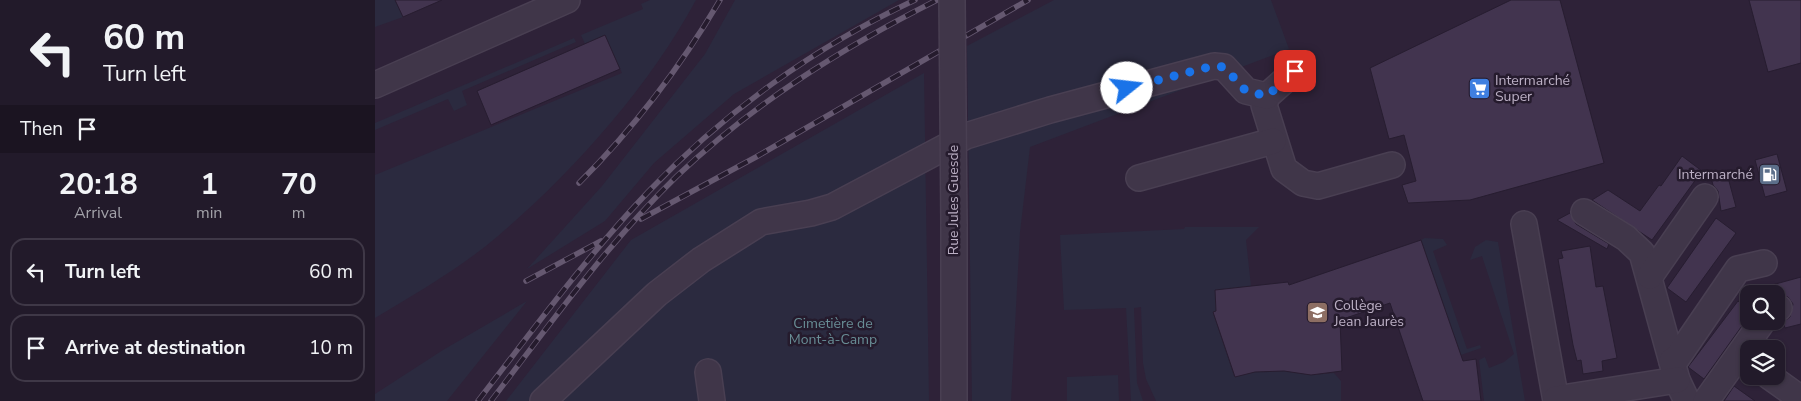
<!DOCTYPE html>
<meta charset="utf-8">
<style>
:root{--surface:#221a2a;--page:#2e2736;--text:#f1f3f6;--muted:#a2a1a8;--line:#3f3847}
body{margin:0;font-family:"Nunito Sans",sans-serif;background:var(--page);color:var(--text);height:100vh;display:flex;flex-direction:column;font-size:19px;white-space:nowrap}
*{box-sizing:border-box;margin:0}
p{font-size:16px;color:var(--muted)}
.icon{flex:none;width:28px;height:28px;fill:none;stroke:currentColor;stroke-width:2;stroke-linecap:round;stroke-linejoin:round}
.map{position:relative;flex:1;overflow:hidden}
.drawer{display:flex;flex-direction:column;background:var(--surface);width:375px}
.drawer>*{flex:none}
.top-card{background:#221a2a;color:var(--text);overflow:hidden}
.buttons{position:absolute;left:1365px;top:285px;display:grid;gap:10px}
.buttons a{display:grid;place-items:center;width:45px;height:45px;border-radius:10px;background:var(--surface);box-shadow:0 1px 4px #0004,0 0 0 1px var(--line);font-size:25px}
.pin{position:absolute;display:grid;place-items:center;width:42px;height:42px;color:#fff;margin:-21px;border-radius:10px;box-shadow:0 2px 8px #0006}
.me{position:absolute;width:55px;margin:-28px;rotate:74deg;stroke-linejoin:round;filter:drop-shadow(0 0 4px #0008)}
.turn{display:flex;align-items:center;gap:18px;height:105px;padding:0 20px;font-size:22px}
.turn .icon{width:65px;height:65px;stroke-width:2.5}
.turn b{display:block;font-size:35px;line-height:42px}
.then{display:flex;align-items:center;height:48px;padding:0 20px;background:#0003;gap:10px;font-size:19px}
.eta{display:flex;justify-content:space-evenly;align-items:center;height:85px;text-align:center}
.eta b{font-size:30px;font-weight:700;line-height:35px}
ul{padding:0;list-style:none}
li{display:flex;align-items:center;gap:15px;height:68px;margin:0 10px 8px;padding:0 10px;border:2px solid var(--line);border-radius:15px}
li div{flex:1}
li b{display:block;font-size:19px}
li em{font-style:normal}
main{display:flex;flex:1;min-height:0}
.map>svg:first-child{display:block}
.green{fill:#2b2a3f}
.building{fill:#42344f;stroke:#271d30}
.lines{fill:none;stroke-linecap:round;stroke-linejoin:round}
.minor-casing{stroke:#493f52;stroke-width:28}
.minor{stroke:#403649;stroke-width:25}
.rail-casing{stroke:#655870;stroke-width:5.5}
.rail{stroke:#251b2d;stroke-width:4;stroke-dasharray:11;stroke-linecap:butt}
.minor-bridge-casing{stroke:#493f52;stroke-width:28;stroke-linecap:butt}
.minor-bridge{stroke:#403649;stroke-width:25}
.route{stroke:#1a73e8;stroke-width:9;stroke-dasharray:0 16.2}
.labels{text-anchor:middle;stroke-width:5;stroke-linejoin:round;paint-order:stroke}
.poi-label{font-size:14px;fill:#bcb0c5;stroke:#251b2d;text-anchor:start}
.street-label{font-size:14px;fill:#bcb0c5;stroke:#251b2d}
.park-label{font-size:14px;fill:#688d95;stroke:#251b2d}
</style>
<main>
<section class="drawer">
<div class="top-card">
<div class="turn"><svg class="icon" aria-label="left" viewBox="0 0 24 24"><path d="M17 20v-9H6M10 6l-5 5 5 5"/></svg><div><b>60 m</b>Turn left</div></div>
<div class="then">Then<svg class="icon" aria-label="arrive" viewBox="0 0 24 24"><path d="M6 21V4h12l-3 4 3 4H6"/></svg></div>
</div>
<div class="eta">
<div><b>20:18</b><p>Arrival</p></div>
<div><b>1</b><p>min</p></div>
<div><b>70</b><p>m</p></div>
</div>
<ul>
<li><svg class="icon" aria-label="left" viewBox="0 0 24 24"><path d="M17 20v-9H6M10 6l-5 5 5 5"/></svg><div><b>Turn left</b></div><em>60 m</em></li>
<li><svg class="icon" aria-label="arrive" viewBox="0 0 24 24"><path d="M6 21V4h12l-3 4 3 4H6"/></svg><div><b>Arrive at destination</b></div><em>10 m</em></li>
</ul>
</section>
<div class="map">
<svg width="1426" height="401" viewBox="0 0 1426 401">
<rect width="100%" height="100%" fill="#2e2238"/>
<!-- green -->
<g class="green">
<path d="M0,0H20L28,17L0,27Z"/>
<path d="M275,0H321C274,87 198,172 123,236C87,267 40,294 0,318V175L247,73L230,35L210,44L206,35L268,9L266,4Z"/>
<path d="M360,0H524L359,94L279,163L230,221L152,269L227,186L330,54Z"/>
<path d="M679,0H896L914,49L655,147L645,232L636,401H597L592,46Z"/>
<path d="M199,38L201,42L87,91L92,105L79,111L73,99L0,130V123Z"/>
<path d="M549,73L554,401H131L256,240Z"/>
<path d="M810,227H884L871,240L876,286L838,313L859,376L880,372L909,371L936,375L959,373L966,381V401H781L771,379L768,363L766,307L759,308L762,383L768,401H756L751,308L689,310L685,235L809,229Z"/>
<path d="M1050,238L1068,239L1072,245L1058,251L1092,349L1105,345L1106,348L1086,355L1046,240Z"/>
<path d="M1111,240L1123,242L1150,401H1109L1104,360L1110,357L1114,368L1129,362L1139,354L1107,256L1095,260L1100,247Z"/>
<path d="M152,301L72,401H0V394L68,350Z"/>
<path d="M743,375L744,401H692V377Z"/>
</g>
<!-- building -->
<g class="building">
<path d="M20,0H67L28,17Z"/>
<path d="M1136,0H1185L1229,163L1095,200L1033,203L1027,185L1041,181L1029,135L1014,139L995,68Z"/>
<path d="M1374,0H1426V63L1393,72Z"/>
<path d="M230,35L245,69L116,125L102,91Z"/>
<path d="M1402,154L1412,191L1390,197L1380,160Z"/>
<path d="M1307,156L1327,171L1277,240L1217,200L1233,190L1265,211L1284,185L1286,186Z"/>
<path d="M1351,170L1361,207L1346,211L1343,191L1338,185L1335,174Z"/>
<path d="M1195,213L1201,224L1234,244L1232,249L1182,220Z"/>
<path d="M1341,218L1361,233L1311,302L1292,288Z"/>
<path d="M1046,240L1088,361L1101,359L1106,401H1048L1015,303L965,320L967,371L936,375L909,371L880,372L860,377L838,312L841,311L840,290L913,282L914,285Z"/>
<path d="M1215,246L1221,287L1228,286L1242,358L1227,361L1228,371L1208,374L1206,360L1202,361L1198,345L1183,259L1188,258L1186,251Z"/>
<path d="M1426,277V324L1410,328L1408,322L1415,317L1418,304L1413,297L1400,294L1397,285Z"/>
<path d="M1363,301L1374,309V316L1329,379L1313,367Z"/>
<path d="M1359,386L1380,401H1349Z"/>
</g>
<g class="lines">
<defs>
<g id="minor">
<path d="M920,71L892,96L889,105L909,169L928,183L943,186L1017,165"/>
<path d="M0,85L192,0"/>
<path d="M764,178L898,141"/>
<path d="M1209,212L1251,238L1267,253L1302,380L1312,401"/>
<path d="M1149,224L1181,401"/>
<path d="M1275,276L1330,197"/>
<path d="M1401,309L1404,308"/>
<path d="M1297,361L1302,358L1363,269L1389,263"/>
<path d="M333,372L337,401"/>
<path d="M1394,376L1422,396"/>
<path d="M1181,399L1302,380"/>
<path d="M168,401L282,294L326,260L386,222L436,213L457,207L591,136L675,110L839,66L849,67L871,91L892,96"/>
<path d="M579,401V224"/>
<path d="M1331,401L1388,321"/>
</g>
</defs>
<!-- minor casing -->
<use href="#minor" class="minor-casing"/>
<!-- minor -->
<use href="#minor" class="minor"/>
<defs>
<g id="rail">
<path d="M204,183C259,128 306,66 345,0"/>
<path d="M266,219L381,157L653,0"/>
<path d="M151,281L226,241"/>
<path d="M103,401C158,330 211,257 273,192C348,113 441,46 540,0"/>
<path d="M116,401C175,324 232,244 302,176C379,103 467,48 562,0"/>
</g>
</defs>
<!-- rail casing -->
<use href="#rail" class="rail-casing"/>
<!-- rail -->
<use href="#rail" class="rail"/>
<defs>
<path id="minor-bridge" d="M577,0L579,224"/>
</defs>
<!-- minor-bridge casing -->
<use href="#minor-bridge" class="minor-bridge-casing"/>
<!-- minor-bridge -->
<use href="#minor-bridge" class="minor-bridge"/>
</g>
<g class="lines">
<!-- route -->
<path class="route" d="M752,88L838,66L849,67L871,91L892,96L920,71"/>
</g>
<!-- icons -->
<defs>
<symbol id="supermarket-square" viewBox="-11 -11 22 22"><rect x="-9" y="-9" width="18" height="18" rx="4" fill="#3f7fe0" stroke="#251b2d"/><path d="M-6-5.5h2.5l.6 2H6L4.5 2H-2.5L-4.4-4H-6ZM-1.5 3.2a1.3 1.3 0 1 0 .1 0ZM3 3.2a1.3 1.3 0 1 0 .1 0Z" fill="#fff"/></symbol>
<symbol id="fuel-square" viewBox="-11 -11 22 22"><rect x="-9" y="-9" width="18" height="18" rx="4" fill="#5c6f8a" stroke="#251b2d"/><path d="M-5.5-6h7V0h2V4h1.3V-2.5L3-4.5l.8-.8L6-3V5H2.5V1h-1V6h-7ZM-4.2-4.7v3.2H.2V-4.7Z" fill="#fff"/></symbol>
<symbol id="school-square" viewBox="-11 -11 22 22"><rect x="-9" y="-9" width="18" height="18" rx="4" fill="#8d6e63" stroke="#251b2d"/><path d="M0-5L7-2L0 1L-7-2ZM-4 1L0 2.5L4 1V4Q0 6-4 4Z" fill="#fff"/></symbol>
</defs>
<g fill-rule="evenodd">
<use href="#supermarket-square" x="1092" y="76" width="25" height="25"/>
<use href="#fuel-square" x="1382" y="162" width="25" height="25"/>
<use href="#school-square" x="930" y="300" width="25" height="25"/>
</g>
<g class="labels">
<!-- poi labels -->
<g class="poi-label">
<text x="1120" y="85">Intermarché<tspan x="1120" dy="16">Super</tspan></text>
<text x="1378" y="179" text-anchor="end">Intermarché</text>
<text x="959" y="310">Collège<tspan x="959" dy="16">Jean Jaurès</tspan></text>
</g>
<!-- street labels -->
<g class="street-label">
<text transform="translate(578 200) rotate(-90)" y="5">Rue Jules Guesde</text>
</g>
<!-- park labels -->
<g class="park-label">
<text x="458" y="328">Cimetière de<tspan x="458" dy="16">Mont-à-Camp</tspan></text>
</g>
</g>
</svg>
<div class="buttons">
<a><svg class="icon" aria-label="search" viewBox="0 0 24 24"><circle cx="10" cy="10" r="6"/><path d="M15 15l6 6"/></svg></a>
<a><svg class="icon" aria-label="layers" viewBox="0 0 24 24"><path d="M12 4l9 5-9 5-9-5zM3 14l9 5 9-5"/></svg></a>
</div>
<div class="pin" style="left:920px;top:71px;background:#d93025"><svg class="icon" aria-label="arrive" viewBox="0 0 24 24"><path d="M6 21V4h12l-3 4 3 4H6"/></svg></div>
<svg class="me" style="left:752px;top:88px" viewBox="-20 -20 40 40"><circle r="19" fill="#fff"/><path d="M0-13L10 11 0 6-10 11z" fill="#1a73e8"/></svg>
</div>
</main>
